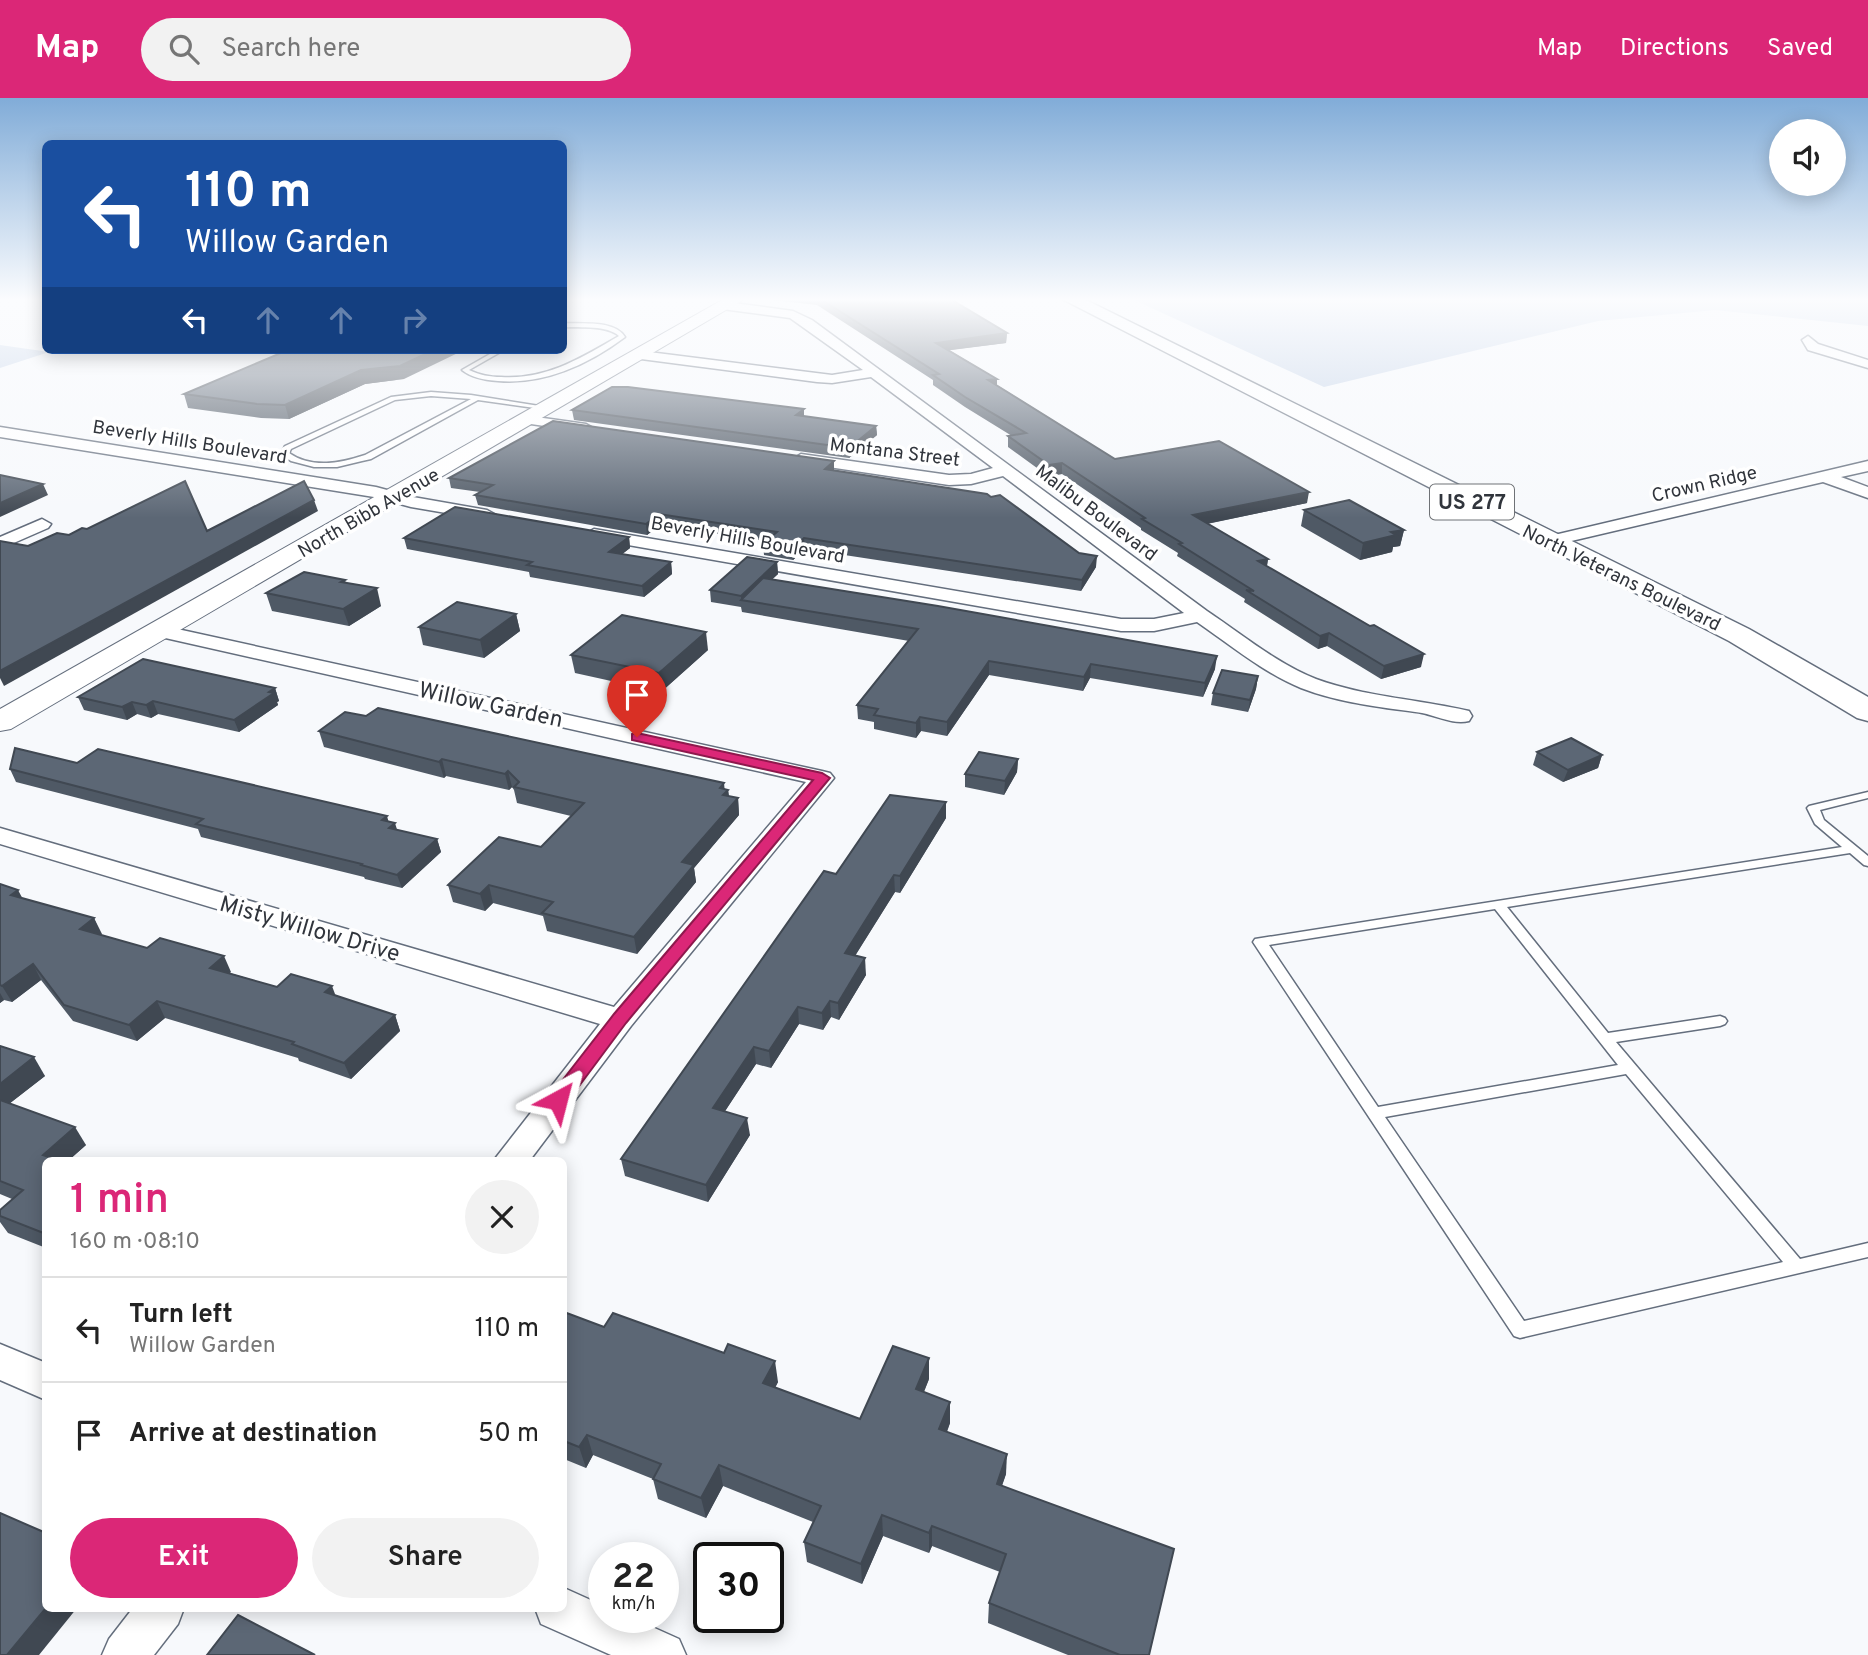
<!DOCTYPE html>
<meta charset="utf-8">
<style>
:root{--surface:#fff;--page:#f2f2f2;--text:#222;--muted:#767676;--line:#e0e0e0;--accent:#db2777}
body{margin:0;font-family:Overpass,sans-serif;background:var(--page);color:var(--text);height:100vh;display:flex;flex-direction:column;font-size:26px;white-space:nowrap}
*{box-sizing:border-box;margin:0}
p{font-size:23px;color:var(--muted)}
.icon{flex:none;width:38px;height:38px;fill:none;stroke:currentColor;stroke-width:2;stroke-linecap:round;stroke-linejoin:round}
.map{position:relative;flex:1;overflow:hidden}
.drawer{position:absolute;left:42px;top:1059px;width:525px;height:455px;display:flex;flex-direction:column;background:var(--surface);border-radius:10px;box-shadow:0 4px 18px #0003}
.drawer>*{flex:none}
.banner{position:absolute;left:42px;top:42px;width:525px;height:214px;border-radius:10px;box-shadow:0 4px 18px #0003;background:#1a4fa0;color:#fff;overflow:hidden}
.tools{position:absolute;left:1769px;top:21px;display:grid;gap:14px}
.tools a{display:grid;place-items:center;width:77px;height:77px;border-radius:50%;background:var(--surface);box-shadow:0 4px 18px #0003;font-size:35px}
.speed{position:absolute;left:588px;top:1444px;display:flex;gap:14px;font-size:35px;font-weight:700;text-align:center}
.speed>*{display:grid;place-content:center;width:91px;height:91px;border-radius:50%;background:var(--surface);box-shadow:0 4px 18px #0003;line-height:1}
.speed small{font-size:18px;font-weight:400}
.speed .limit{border:4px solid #111;border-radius:10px;background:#fff;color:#111}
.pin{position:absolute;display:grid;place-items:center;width:60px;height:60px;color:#fff;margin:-72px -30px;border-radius:50% 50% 50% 0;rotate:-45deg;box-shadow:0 0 7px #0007}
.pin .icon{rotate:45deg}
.me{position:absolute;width:77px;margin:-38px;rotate:38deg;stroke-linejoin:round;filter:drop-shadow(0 0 5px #0008)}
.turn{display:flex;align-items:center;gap:24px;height:147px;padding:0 28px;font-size:32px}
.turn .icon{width:91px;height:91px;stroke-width:2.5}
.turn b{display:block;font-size:49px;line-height:60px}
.lanes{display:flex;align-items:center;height:66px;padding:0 28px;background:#0003;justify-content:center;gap:35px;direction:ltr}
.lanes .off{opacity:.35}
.round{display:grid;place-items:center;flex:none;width:74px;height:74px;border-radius:37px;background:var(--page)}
.headline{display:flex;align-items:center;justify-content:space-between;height:119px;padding:0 28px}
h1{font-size:42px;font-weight:600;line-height:52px;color:var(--accent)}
.cta{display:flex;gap:14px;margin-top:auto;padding:14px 28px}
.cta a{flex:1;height:80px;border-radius:42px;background:var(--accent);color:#fff;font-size:28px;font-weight:600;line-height:80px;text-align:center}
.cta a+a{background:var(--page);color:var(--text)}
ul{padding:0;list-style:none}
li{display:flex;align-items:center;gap:21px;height:105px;padding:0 28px;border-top:2px solid var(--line)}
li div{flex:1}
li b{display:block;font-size:26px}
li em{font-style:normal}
header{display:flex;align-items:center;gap:42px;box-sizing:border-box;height:98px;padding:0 35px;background:var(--accent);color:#fff}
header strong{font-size:33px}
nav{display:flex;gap:38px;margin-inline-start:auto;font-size:24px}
.search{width:490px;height:63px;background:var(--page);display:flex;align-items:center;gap:18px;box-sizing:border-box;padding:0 24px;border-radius:38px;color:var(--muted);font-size:26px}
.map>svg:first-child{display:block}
.green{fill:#c3d2e7}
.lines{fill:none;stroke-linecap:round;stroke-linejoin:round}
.lane-casing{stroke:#646e7d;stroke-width:3}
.street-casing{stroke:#646e7d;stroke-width:3}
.secondary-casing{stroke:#646e7d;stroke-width:2}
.highway-casing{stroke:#646e7d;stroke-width:3}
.lane{fill:#fff;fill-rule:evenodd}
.street{fill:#fff;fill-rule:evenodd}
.secondary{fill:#fff;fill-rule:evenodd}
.highway{fill:#fff;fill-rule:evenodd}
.wall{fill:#4f5965}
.shaded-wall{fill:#404852}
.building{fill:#5c6775;stroke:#404852;stroke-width:2}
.route{fill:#db2777;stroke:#8e194d;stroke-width:2}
.labels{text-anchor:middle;stroke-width:7;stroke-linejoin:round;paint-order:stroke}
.far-street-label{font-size:19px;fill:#31353c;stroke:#fff}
.shield{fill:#fff;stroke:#6f7276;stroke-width:2}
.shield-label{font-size:21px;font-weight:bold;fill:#31353c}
.street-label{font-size:23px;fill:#31353c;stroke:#fff}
</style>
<header>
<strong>Map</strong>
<div class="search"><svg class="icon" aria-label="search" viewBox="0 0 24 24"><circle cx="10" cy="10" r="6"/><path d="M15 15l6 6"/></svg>Search here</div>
<nav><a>Map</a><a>Directions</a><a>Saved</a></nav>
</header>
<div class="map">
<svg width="1868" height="1557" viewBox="0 0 1868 1557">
<rect width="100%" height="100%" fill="#f7f9fc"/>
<!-- green -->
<g class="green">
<path d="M1134,202H1868V228L1715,212L1598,223L1324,289Z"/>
<path d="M0,247L49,254L0,270Z"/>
</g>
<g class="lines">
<defs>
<g id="lane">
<path d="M564,225C582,226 615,222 625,239C589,266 544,287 498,283C485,282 472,280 462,272L497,252H504L469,272C480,277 490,279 501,279C546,282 581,260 619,238C607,227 581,230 564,229Z"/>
<path d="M431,294L471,297L552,310L549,312L478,302L371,361L362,363L337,369H314L291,363L281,356L285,348L391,299ZM431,298L471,301L365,357C341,365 312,371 289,355L291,351L395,302Z"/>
<path d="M1868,694V700L1820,712L1824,722L1868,758V768L1864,767L1850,755L1507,809L1608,935L1720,918L1725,920L1727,923L1725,926L1720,928L1616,944L1800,1161L1868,1145V1159L1520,1240L1514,1238L1255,847L1253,844L1255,841L1842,749L1815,726L1807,710L1809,708ZM1495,811L1618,967L1378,1009L1269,847ZM1626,976L1783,1164L1524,1223L1385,1019Z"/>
</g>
<g id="street">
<path d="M726,204L793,213L812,222L1207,513C1240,535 1279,567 1316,581C1365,599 1418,601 1469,613L1472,618L1469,623C1454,627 1437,618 1422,615C1381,609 1340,605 1301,590C1264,575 1229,546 1197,524L1154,533H1121L588,440L585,436L594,431L1121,521H1154L1184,515L1003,378L971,386L949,387L795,364L793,361L801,356L949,377L971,376L993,370L871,279L832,285L817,284L641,261L634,257L641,253L832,277L863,272L790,220L722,211V205Z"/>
<path d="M1808,238L1818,246L1868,262V270L1808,252L1802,242Z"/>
<path d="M529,318L586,326L593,330L586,334L524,325L522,322Z"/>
<path d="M0,329L376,389L413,399L487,412L496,417L487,422L411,409L374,399L0,339Z"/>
<path d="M1868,363V373L1841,379L1868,389V400L1823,384L1550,448L1541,443L1550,438Z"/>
<path d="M42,421L51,426L48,430L0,451V439Z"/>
<path d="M159,527L822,673L830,675L834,680L631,928L530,1062H494L600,926L0,746V730L614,909L806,684L152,537L149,533L152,529Z"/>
<path d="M0,1246L46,1265V1302L0,1282Z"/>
<path d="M564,1490L604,1508V1519H630L679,1541L686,1557H611L541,1526L535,1510H564Z"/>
<path d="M133,1510H184L178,1526L154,1557H102L109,1541Z"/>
</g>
<path id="secondary" d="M722,202H743L11,631L0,633V611Z"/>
<path id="highway" d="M1064,202H1086L1749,531L1868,599V623L1857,620L1729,543Z"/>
</defs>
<!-- lane casing -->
<use href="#lane" class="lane-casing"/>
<!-- street casing -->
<use href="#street" class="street-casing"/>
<!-- secondary casing -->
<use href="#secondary" class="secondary-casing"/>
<!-- highway casing -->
<use href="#highway" class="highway-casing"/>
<!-- lane -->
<use href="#lane" class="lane"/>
<!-- street -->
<use href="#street" class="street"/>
<!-- secondary -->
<use href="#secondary" class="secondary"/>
<!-- highway -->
<use href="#highway" class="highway"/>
</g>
<!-- wall -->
<g class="wall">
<path d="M772,202H952L1007,235L1006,245L949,252L997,281V287L1115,361L1307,405L1207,426L1268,461L1267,468L1421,569L1381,581L1327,548L1318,551L1244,504L1245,501L1177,458L1178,455L1141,432V430L1062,376L1048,378L1008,349V338H1012L965,309L933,287V282L817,207Z"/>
<path d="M404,281L365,286L289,321L261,320L188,310L184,296Z"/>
<path d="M572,312L804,318L876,328L877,337L849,360L574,322Z"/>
<path d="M834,372L1096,469L1081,493L805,451L793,462L764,457L763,446L766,443L660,427L647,437L478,407L475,397L480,394L451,390L449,380Z"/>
<path d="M1304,412L1404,432L1400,448L1393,449L1392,454L1360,462L1301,428Z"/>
<path d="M629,439L630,450L622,456L671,464L672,476L644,499L530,479L529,474L407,451L404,440Z"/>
<path d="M777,464L778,476L771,482L1215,571L1203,599L1090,580L1083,593L989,577L947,638L921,633L916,640L874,631V624L858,621L857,607L909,543L742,514L741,509L711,504L710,492Z"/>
<path d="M345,482L346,485L381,508L349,528L272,513L266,495Z"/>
<path d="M516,516L520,533L484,560L423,547L419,529Z"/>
<path d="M708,552L661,594L575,575L571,557Z"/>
<path d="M1258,578L1256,591L1248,614L1211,607L1213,595Z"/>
<path d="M275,590L279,603L277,604L278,607L239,634L158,616L151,620L137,616L127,622L84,612L78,599Z"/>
<path d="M319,633L725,691L728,692L729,698L738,700L739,717L694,770L696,784L637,856L547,833L543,818L493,805L485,813L453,804L448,787L541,749L571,718L517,705L514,692L512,689L509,692L446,678L444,680L324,649Z"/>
<path d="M1537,654L1602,657L1598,670L1563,684L1533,667Z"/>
<path d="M1018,661L1017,674L1004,697L965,689V676Z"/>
<path d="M77,665L388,723L397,732L437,741L441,754L402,790L365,781L364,779L201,739L198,731L16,684L10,671Z"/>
<path d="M946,704V720L900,795L895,794L855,858L866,877L839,922L831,919L823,932L799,926L771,970L756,966L725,1013L750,1037L708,1104L625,1078L621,1061L836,776Z"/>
<path d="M0,786L22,800L94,820L101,837L277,889L335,897L395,917L400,933L351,981L299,963L298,960L165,920L137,943L73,923L41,882L12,904L4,902L0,905Z"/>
<path d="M0,948L45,978L10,1005L86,1047L69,1062H46V1150L8,1135L0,1124V1112L12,1101L0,1096Z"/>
<path d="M564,1214L604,1229L778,1284L775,1290L860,1321L929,1281L924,1294L950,1304V1325L947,1334L1006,1376L1002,1388L1149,1557H1068L988,1525L989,1505L1000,1474L932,1448L929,1455L883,1438L862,1486L807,1464L804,1444L813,1424L723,1388L706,1420L658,1401L653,1381L593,1357L586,1370L564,1361Z"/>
</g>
<!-- shaded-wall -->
<g class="shaded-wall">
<path d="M1007,235L1006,245L936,254V245Z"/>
<path d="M434,252H464L404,281L365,286L289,321L285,307L361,272Z"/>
<path d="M997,281V290L988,282Z"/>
<path d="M804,311V320L796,317Z"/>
<path d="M876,328L877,337L849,360V350Z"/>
<path d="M834,363V373L825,371Z"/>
<path d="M1062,365V376L1048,378L1049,367Z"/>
<path d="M43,386L48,397L0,419V405Z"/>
<path d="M1309,394L1307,405L1191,429L1193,417Z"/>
<path d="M314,402L318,413L4,588L0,580V573Z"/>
<path d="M659,416L660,427L647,437L646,426Z"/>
<path d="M1404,432L1400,448L1393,449L1392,454L1360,462L1363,445L1391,434Z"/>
<path d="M629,439L630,450L611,465L609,454Z"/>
<path d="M804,440L805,451L793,462L792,451Z"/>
<path d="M1097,458L1096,469L1081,493L1082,482Z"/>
<path d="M1268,461L1266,473L1258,463Z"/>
<path d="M671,464L672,476L644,499L642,488Z"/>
<path d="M777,464L778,476L749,503L741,502V498Z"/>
<path d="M377,490L381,508L349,528L343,511Z"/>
<path d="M516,516L520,533L484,560L480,542Z"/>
<path d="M706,534L708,552L661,594L659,575Z"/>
<path d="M1329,535L1327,548L1318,551L1320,538Z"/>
<path d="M1424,556L1421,569L1381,581L1384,568Z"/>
<path d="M1217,558L1215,571L1203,599L1205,585Z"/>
<path d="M989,563V577L947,638V624Z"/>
<path d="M1091,566L1090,580L1083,593L1084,579Z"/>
<path d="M1258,578L1256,591L1248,614L1250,602Z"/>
<path d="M275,590L279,603L277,604L278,607L239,634L234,622Z"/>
<path d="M153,603L158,616L151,620L146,607Z"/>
<path d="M132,604L137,616L127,622L122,609Z"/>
<path d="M920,619L921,633L916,640V625Z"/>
<path d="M1602,657L1598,670L1563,684L1568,672Z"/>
<path d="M442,661L446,678L444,680L439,664Z"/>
<path d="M1018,661L1017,674L1004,697L1005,683Z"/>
<path d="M508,673L512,689L509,692L505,676Z"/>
<path d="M724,685L725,695L728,692L730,708L720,690Z"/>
<path d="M738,700L739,717L694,770L696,784L637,856L634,839L682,764Z"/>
<path d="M946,704V720L900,795V778Z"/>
<path d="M387,718L390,729L395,725L399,738L382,722Z"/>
<path d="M437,741L441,754L402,790L397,777Z"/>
<path d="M894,777L895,794L846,872L845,855Z"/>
<path d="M489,787L493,805L485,813L480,796Z"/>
<path d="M18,792L26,807L11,797Z"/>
<path d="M94,820L102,836L88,846L80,831Z"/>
<path d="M224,858L231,874L218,886L210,870Z"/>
<path d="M865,860L866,877L839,922L838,905Z"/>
<path d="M33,866L41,882L12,904L2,888Z"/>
<path d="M332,888L338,904L325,894Z"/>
<path d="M0,895L4,902L0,905Z"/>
<path d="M157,903L165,920L137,943L129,927Z"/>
<path d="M830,903L831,919L823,932L822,915Z"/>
<path d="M798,909L799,926L771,970L769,953Z"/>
<path d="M395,917L400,933L351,981L344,965Z"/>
<path d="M754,949L756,966L716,1027L713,1010Z"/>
<path d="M34,959L45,978L0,1013V986Z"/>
<path d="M747,1020L750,1037L708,1104L706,1087Z"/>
<path d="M75,1029L86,1047L69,1062H46L43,1057Z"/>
<path d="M929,1260V1281L916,1312V1291Z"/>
<path d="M775,1263L778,1284L766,1306L763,1285Z"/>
<path d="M950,1304V1325L939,1352V1331Z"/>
<path d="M587,1337L593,1357L586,1370L579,1349Z"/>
<path d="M1007,1356L1006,1376L995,1406L997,1386Z"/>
<path d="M719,1367L723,1388L706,1420L701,1400Z"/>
<path d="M882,1417L883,1438L862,1486L861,1466Z"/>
<path d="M932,1428V1448L929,1455V1435Z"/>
<path d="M46,1510H77L39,1557H7Z"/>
</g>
<!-- building -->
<g class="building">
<path d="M822,202H952L1007,235L936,245L997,281L988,282L1115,361L1219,343L1309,394L1193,417L1268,461L1258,463L1370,528L1374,527L1424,556L1384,568L1329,535L1320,538L1246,492L1254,493L1179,446L1182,445L1142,421L1145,420L1062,365L1049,367L1008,338L1026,335L965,299L933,277L939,276Z"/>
<path d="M288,252H434L400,268L361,272L285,307L257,306L184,296Z"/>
<path d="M612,289H628L804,311L796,317L876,328L849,350L572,312Z"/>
<path d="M553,323L834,363L825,371L987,396L991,399L1000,397L1079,455L1097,458L1082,482L804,440L792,451L763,446L777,434L659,416L646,426L475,397L493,387L449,380Z"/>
<path d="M0,377L43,386L0,405Z"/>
<path d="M185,383L207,433L304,383L314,402L0,573V443L28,448L57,435L69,437L82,430L87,431Z"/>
<path d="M1349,402L1404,432L1391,434L1396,437L1363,445L1304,412Z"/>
<path d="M455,409L629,439L609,454L671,464L642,488L527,467L532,464L404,440Z"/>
<path d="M747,459L777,464L741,498L710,492Z"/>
<path d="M304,474L345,482L341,484L377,490L343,511L266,495Z"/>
<path d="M763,480L938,508L1217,558L1205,585L1091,566L1084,579L989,563L947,624L920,619L916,625L874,617L878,611L857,607L918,531L741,502Z"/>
<path d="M457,504L516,516L480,542L419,529Z"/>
<path d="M622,517L706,534L659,575L571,557Z"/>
<path d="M143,561L275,590L269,594L274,595L234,622L153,603L146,607L132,604L122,609L78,599Z"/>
<path d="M1222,572L1258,578L1250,602L1213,595Z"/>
<path d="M378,610L724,685L720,690L728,692L723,697L738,700L682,764L694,767L634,839L542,815L553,804L489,787L480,796L448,787L499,739L541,749L584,705L514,689L519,684L508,673L505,676L442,661L439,664L319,633L345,614L366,618Z"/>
<path d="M1571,640L1602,657L1568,672L1537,654Z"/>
<path d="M15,650L77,665L98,651L387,718L382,722L395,725L389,730L437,741L397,777L361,767L362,766L196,726L203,721L10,671Z"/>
<path d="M979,654L1018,661L1005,683L965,676Z"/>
<path d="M890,697L946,704L900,778L894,777L845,855L865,860L838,905L830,903L822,915L798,909L769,953L754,949L713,1010L747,1020L706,1087L621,1061L824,773L836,776Z"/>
<path d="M0,786L18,792L11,797L94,820L80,831L147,850L160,840L224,858L210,870L277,889L291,876L332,888L325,894L395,917L344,965L292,946L294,944L157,903L129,927L64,907L33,866L2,888L0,887Z"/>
<path d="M0,948L34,959L0,986Z"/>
<path d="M0,1002L75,1029L43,1057L58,1062H46V1136L0,1118V1112L23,1092L0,1083Z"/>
<path d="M564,1214L604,1229L613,1215L724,1255L728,1246L775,1263L763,1285L860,1321L893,1248L929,1260L916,1291L950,1304L939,1331L1007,1356L997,1386L1174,1451L1149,1557H1120L989,1505L1006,1456L932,1428L929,1435L882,1417L861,1466L804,1444L821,1408L719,1367L701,1400L653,1381L661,1366L587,1337L579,1349L564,1343Z"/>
<path d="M0,1415L46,1435V1510L7,1557H0Z"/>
<path d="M238,1517L315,1557H207Z"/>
</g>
<!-- sky -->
<linearGradient id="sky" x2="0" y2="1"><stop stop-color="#81acd8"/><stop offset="0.48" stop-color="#fbfcfe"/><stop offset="1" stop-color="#fbfcfe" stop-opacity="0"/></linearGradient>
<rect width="1868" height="420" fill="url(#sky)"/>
<!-- route -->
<path class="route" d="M637,635L822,675L830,680L626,925L565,1007L558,1009L551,1007L548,1002L551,997L614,916L813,682L632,642V636Z"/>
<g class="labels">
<!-- far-street labels -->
<g class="far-street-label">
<text transform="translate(190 343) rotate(9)" y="7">Beverly Hills Boulevard</text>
<text transform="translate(895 353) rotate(7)" y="7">Montana Street</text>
<text transform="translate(1704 385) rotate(-13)" y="7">Crown Ridge</text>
<text transform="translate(368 414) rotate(-30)" y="7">North Bibb Avenue</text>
<text transform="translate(1097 414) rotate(37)" y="7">Malibu Boulevard</text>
<text transform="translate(748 441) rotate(10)" y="7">Beverly Hills Boulevard</text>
<text transform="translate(1622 479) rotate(26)" y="7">North Veterans Boulevard</text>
</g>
<!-- shield labels -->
<rect class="shield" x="1430" y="386.5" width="84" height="35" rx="5"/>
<g class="shield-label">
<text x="1472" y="411">US 277</text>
</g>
<!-- street labels -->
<g class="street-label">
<text transform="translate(491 606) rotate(12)" y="8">Willow Garden</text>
<text transform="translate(310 830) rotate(16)" y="8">Misty Willow Drive</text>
</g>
</g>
</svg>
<div class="tools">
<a><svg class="icon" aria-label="sound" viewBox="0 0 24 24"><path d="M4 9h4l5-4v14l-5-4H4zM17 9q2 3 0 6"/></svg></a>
</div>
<div class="speed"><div>22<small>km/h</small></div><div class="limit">30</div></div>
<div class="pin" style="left:637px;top:639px;background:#d93025"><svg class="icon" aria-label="arrive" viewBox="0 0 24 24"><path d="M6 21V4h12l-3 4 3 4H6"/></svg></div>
<svg class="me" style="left:558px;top:1002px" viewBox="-20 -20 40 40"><path d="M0-17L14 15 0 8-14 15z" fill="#db2777" stroke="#fff" stroke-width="4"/></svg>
<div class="banner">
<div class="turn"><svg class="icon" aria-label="left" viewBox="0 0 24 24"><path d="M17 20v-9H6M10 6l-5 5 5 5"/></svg><div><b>110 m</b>Willow Garden</div></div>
<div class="lanes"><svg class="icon" aria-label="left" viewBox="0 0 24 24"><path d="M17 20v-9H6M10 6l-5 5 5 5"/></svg><svg class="icon off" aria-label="ahead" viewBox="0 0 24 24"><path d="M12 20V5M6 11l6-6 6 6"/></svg><svg class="icon off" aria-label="ahead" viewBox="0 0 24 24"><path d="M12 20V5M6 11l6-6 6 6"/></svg><svg class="icon off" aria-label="right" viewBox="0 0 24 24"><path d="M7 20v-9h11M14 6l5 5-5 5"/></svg></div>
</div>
<section class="drawer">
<div class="headline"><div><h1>1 min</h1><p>160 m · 08:10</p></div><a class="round"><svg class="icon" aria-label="close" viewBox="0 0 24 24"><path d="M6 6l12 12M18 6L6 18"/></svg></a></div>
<ul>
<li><svg class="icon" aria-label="left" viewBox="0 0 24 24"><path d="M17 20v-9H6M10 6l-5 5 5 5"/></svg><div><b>Turn left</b><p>Willow Garden</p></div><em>110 m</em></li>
<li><svg class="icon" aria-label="arrive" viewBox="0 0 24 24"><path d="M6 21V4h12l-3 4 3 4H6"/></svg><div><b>Arrive at destination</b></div><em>50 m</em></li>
</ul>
<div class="cta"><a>Exit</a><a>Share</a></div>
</section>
</div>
